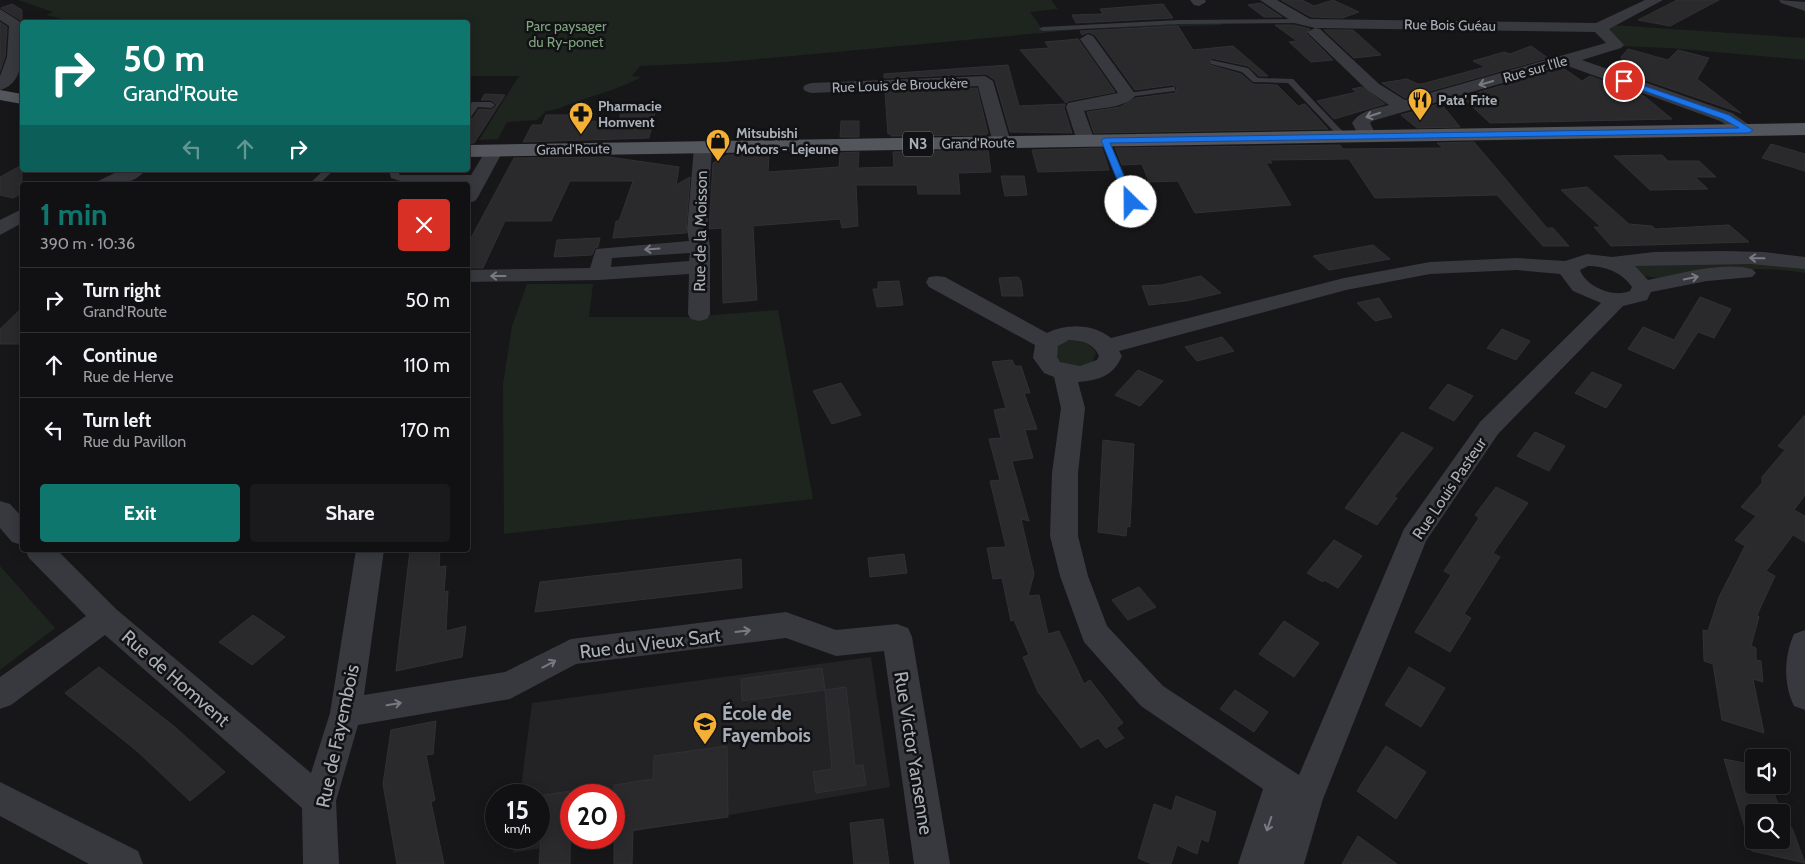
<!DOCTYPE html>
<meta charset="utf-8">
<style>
:root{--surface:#111113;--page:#1a1a1c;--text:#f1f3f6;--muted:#9c9da0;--line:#303133;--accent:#0f766e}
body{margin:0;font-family:Cabin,sans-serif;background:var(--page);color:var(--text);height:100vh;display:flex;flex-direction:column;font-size:19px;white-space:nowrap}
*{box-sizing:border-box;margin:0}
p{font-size:16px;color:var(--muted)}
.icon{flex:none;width:28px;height:28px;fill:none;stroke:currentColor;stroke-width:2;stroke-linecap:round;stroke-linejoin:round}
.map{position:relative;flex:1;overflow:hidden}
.panel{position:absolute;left:20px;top:182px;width:450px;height:370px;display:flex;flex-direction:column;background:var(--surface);border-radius:5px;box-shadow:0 2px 12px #0003,0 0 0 1px var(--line)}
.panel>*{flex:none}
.hud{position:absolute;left:20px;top:20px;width:450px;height:152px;border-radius:5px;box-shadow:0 2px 12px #0003,0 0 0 1px var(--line);background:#0f766e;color:#fff;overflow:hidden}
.buttons{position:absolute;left:1745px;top:749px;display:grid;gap:10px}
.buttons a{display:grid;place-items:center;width:45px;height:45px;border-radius:5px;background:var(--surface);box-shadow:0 2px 12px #0003,0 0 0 1px var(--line);font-size:25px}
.speed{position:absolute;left:485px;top:784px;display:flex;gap:10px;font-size:25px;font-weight:700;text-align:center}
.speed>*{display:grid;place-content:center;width:65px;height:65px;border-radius:50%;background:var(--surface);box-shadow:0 2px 12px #0003,0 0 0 1px var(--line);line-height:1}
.speed small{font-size:12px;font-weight:400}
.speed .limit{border:8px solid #d22;background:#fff;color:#111}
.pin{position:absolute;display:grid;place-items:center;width:42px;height:42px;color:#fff;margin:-21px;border:2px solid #fff;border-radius:50%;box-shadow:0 1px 5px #0007}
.me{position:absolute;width:55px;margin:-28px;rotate:337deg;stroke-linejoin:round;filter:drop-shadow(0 0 4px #0008)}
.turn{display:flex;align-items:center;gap:18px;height:105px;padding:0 20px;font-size:22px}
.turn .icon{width:65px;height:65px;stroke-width:2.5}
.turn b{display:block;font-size:35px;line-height:42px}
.lanes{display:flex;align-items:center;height:48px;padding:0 20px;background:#0003;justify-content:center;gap:25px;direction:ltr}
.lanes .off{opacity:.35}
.round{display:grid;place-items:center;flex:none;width:52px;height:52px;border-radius:5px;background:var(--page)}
.overview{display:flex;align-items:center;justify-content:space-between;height:85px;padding:0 20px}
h1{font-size:30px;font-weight:700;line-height:38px;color:var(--accent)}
.action{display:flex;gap:10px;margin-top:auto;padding:10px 20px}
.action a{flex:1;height:58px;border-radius:5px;background:var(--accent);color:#fff;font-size:20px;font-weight:700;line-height:58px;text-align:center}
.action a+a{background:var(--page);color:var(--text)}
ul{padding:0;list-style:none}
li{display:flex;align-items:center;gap:15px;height:65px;padding:0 20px;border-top:1px solid var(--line)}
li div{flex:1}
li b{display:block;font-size:19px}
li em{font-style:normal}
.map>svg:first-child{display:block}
.built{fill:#232326}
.green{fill:#1d251e}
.building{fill:#2a2a2d;stroke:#313135}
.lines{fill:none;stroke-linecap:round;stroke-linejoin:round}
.lane{fill:#38393e;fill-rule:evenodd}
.street{fill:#38393e;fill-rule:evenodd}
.primary{fill:#54565d;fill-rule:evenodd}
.oneway{stroke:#767a82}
.route{fill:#1a73e8;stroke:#114b97}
.labels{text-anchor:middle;stroke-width:5;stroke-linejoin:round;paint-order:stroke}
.far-street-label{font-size:14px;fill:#a9afb9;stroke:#121214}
.far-park-label{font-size:14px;fill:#80a482;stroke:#121214}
.far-poi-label{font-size:14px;font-weight:bold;fill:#a9afb9;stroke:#121214;text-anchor:start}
.shield{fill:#121214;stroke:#7c8088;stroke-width:1}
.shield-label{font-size:15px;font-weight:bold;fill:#a9afb9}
.street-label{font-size:16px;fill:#a9afb9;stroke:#121214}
.near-street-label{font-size:19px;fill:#a9afb9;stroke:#121214}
.near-poi-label{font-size:19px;font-weight:bold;fill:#a9afb9;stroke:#121214;text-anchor:start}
</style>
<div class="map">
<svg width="1805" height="864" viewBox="0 0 1805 864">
<rect width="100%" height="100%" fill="#171719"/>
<!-- built -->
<path class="built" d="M871,657L890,787L614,835V795H571V838H600L513,853L515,838H539V795H520L532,703Z"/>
<!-- green -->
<g class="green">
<path d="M18,0H1051L1058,9L1030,12L1043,30L1084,26L1220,23L1222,25L1085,29L727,62L640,66L632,76L641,77C620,89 598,94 575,102C564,106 558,110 546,111L537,120L507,122L498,139L479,140L519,76H468V22H72L46,15L53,12Z"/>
<path d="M1597,24L1805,38V60L1670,48L1619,46Z"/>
<path d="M1688,261L1805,266V273C1780,268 1753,269 1727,270C1701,270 1656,287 1635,271V263Z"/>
<path d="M527,284H593L589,317H688L778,310L813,499L504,534L503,384L512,326Z"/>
<path d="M1071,340C1082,341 1090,343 1096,353L1092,363C1079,367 1068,369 1056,359L1055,349L1064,341Z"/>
<path d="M0,566L55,628L0,670Z"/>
</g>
<!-- building -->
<g class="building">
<path d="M1281,0H1302L1314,6L1333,0L1359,12L1342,18L1311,17Z"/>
<path d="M1677,0H1719L1670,26L1638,20Z"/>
<path d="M1261,3L1282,17H1264L1248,5Z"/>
<path d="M12,4L22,10V21L1,8Z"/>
<path d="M1163,4L1173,18L1076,23L1072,15L1103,14L1100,9Z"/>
<path d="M0,22L7,27L5,57L0,71Z"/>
<path d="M1275,25H1294L1310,29L1306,33L1333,60L1311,62L1289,42L1297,41Z"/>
<path d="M1178,26L1193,50L1233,46L1268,76H1259L1248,66L1211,58L1210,65L1241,74L1253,84L1277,85L1298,106L1305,104L1328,129L1094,133L1087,112L1120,107L1136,98L1175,93L1177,87L1172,85L1135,90L1095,35L1089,32L1082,35L1080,31Z"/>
<path d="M1324,30H1353L1381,55L1354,58Z"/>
<path d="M1078,39L1115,92L1068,101L1066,103L1020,50L1049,48L1045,42Z"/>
<path d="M1531,46L1548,58L1405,98L1382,83L1407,79L1418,84H1422L1485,67L1473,61L1504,52L1510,54Z"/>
<path d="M1628,49L1668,60L1678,50L1709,58L1697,79L1741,113L1628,74L1621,57Z"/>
<path d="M1008,65L1019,106L1065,104L1064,108L1072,133L1010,132L995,80L986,74L884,78V74Z"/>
<path d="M1563,68L1582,81L1590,76L1644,96L1672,119L1490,123L1462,97Z"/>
<path d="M1362,87L1385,104L1334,119L1317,101L1357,92L1352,89Z"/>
<path d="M977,88L988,133L986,135L891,136V134H888L885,92Z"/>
<path d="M485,94L505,95L474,143H468V119L473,118L479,109L491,110L497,105L491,100H481Z"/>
<path d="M1445,102L1442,105L1460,127L1417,128L1401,115Z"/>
<path d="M656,108L649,138L523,142L532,125H542L546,115H581L579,122L619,120L622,109Z"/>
<path d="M841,121H859V137H840Z"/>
<path d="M1474,142L1547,228H1553L1569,246H1543L1497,195L1375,198L1349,159L1270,160L1272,163H1266L1291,205L1195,213L1178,181L1149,182L1142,164L1122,165L1115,148L1340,145L1343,149L1443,148L1437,143Z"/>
<path d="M1771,144L1805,154V171L1762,158Z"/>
<path d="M1102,148L1109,170L1038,172L1032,150Z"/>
<path d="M988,150L991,172L958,173L960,194H918L917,185H856L858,226L842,228L840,219L753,226L757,300L723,303L722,228L709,229L713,163L727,155L769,154L768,172L839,167L840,153L859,152L858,168L894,167L893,152Z"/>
<path d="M1662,155L1668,161H1699L1716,177H1695L1708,189L1650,190L1614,156Z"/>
<path d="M609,157L679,167L676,185L690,177L686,233L613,238L616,221H619L633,181H570L551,221H505L483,268H468V238H471L514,158Z"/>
<path d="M22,165V193L13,198L0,195V177Z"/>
<path d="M1001,176H1024L1027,195L1005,196Z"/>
<path d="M1587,187L1629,224L1652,226L1655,229L1729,225L1749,242L1611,246L1594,227H1601L1561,190Z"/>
<path d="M600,238L598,247L595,248L592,255L554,257L557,240Z"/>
<path d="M1373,245L1390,259L1329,270L1313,256Z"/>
<path d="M1201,276L1221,293L1186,301L1149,305L1142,286L1162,285Z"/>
<path d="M1018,277L1021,281L1023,296H1002L999,278Z"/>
<path d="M899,281L903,305L877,307L873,289H878V282Z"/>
<path d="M1700,297L1731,309L1714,338L1698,332L1674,369L1628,349L1643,327L1674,340Z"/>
<path d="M1379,298L1392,317L1375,321L1357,303Z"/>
<path d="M22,308V344H0V329Z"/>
<path d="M1502,329L1530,341L1516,360L1487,348Z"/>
<path d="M1222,337L1234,351L1197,361L1185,347Z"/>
<path d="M1012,360L1015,366H1021L1030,393H1024L1037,429L1025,430L1033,458L1012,461L1029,521L1021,519L1034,574L1028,596L1039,595L1048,634L1059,631L1084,684L1090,680L1123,723L1116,728L1124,738L1106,748L1098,738L1081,748L1038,692L1023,657L1029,655L1014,620L1011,621L1002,578L993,579L987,548L1006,547L990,481L1000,480L989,439L1001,438L994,410L1006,408L992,362Z"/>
<path d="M1138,370L1163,381L1140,406L1115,395Z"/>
<path d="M1592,372L1622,385L1606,408L1575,393Z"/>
<path d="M841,383L861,415L832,424L813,391Z"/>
<path d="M1448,384L1473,396L1454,421L1429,408Z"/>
<path d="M1805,415V495L1794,510L1805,516V542L1793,535L1766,571L1775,576L1757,615L1759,617L1751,646L1756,648V660L1761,661L1763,682L1753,679L1764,733L1722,720L1713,664L1704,661L1703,630L1708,631L1719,597L1745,546L1735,540L1756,516L1741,507L1762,483V477L1785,450L1778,446Z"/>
<path d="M1402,432L1433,448L1394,497L1397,498L1377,525L1345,508Z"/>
<path d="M1535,432L1565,446L1549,471L1517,456Z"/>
<path d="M1103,440L1134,444L1130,527L1127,526L1126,536L1098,532Z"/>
<path d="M1496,487L1528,503L1493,553L1500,557L1464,614L1471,618L1450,652L1415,632L1451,575L1444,571L1479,518L1475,515Z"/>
<path d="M1334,540L1362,556L1338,588L1324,580L1323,582L1307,573Z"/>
<path d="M410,550H440L439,567L446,566L444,592L448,591L446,631L466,626L462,657L396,671Z"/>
<path d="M904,554L907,573L870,577L868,558Z"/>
<path d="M741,559L742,588L535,612L540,582Z"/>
<path d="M1139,587L1156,607L1128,620L1112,600Z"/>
<path d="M253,615L285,637L252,665L219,642Z"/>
<path d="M1284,621L1319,643L1294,677L1259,654Z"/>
<path d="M99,667L176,728L225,772L190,801L137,751L65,693Z"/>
<path d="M1409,667L1445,688L1421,727L1385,705Z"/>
<path d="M822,668L825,690L742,701L741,679Z"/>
<path d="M846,687L855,766L863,765L866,785L816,793L813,772L832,769L825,690Z"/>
<path d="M1235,690L1268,712L1254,732L1220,709Z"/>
<path d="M436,721L433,754L426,755L435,800L431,802L444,864H397L383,784L391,730Z"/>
<path d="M727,746L728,817L633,830L632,864H614V785L653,779L654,756Z"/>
<path d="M1386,746L1426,772L1396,819L1357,791Z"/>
<path d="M1724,759L1754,765V785H1771L1781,812H1754V840H1781V814L1786,827L1792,828L1805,863L1752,851Z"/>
<path d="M571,791L570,864H539L544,795Z"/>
<path d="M1176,796L1216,812L1208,842L1201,839L1197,854L1177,845L1171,864H1152L1138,858L1154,804L1172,811Z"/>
<path d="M883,819L889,864H854L850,823Z"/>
<path d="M1358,836L1397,864H1342Z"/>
</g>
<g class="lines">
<!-- lane -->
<g class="lane">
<path d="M1302,19L1306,21L1305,23L1179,24L1043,31L1039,29L1043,27L1179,20Z"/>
<path d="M1211,60L1248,68L1258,78L1293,79L1348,137L1341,139L1288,83L1253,82L1242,72L1211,64Z"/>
<path d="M1172,87H1175V91L1128,97L1124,95L1128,93Z"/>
<path d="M472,102H491L495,105L491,108L478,107L471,117H468V109Z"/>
<path d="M1102,138L1109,140L1136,202L1134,204H1128L1126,202L1101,140Z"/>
<path d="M324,170H334L318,185H308Z"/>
<path d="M389,170H399V174L401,175H479L484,178L479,181H400L391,178Z"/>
</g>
<!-- street -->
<g class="street">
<path d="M1190,0H1205L1206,2L1199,6L1194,5Z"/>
<path d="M1260,0H1277L1310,19L1596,23L1645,0H1663L1609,29L1624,45L1621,48L1582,60L1732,113L1758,131L1755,135C1742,138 1731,127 1720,121L1565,65L1372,121L1370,123L1377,137L1374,141H1362L1352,123C1361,110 1375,109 1389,105L1367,90L1310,35L1307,32L1315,28L1294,23ZM1315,28L1595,32L1606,43L1405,100L1379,84L1320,29Z"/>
<path d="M1779,0L1805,2V11L1781,3Z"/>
<path d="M0,9L22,23C22,44 28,83 0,90V76L7,57L9,26L0,20Z"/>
<path d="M1088,34L1093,36L1136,95C1127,108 1099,108 1084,111L1095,141L1092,145H1080L1077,141L1066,107L1068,103L1118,93L1080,39Z"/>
<path d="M985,76L993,81L1011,143L1008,147H996L993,143L978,86L811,93L805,91L803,88L805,85L811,83Z"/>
<path d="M703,142L709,143L712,147L707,230L710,246V314L707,319L699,321L691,319L688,314L689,274L599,280L468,282V270L590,268L596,249L689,241L687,230L694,147L697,143ZM690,253L689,261L611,267L612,258Z"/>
<path d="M494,146L500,147L503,151L478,197L475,201L468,203V185H465L488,147Z"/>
<path d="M121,170H145C135,185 112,185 96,185L98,181Z"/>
<path d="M22,209V223L0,235V220Z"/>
<path d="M1724,251L1764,252L1805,257V269L1751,264L1635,266L1648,280C1679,274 1722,261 1752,269L1756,273L1752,277L1707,281L1651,292L1647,300L1623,306L1498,434L1426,541L1323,799L1304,864H1238L1263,789L1141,706L1084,642L1060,576L1050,536L1052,473L1061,408L1054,377L1044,373L1033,358L1035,345L929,287L926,282L929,277L937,276L945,277L1047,333C1067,323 1093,324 1111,338L1344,278L1430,262L1517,258L1565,261L1587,254L1612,257L1654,252ZM1588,266C1605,266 1622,272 1632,287L1630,291C1614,298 1586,287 1580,270ZM1517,270L1560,274L1573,291L1601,303L1480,422L1404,529L1299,775L1163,686L1107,626L1088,576L1078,536V473L1085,408L1078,382C1100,380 1113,376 1122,356L1119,351L1346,290L1430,274ZM1069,340C1083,341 1093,343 1099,356L1097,360L1080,366L1060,362L1057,357L1058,346Z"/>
<path d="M0,501L10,504L22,517V545L12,542L0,528Z"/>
<path d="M25,550H57L116,609L311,773L330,713L356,550H384L364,695L505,672L571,639L786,612L836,630L897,624L908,628L912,637L950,864H914L884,651L836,656L786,638L576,664L510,699L358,725L336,801L339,864H303L302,808L105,635L11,705L0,709V677L86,616L29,558Z"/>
<path d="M1805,630V710L1794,706C1783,684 1784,656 1794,634Z"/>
<path d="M0,782L138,851L143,864H89L0,816Z"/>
</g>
<!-- primary -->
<g class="primary">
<path d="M0,90L22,94V104L0,100Z"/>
<path d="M1805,123V135L468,157V145Z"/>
</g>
</g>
<!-- one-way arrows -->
<defs><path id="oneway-shaft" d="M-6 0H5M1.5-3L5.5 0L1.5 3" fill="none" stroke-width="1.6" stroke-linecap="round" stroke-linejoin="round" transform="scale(1.25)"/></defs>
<g class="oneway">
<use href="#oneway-shaft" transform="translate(1486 83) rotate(164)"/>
<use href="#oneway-shaft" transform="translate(1373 115) rotate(162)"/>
<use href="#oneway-shaft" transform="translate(652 249) rotate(176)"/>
<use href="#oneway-shaft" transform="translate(1757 258) rotate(-179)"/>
<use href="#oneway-shaft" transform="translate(498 276) rotate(-180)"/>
<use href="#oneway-shaft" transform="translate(1691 278) rotate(-11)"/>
<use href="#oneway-shaft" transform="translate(743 631) rotate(-7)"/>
<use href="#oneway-shaft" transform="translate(549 664) rotate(-28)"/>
<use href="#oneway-shaft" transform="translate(394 704) rotate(-10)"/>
<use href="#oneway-shaft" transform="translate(1269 824) rotate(108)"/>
</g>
<!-- route -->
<path class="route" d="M1624,79L1729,115L1753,130L1749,133L1110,143L1135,202L1131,204L1126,202L1101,140L1105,138L1739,128L1723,119L1622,83L1621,81Z"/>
<!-- icons -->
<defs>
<symbol id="restaurant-pin" viewBox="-11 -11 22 30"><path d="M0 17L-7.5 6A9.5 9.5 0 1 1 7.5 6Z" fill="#f4b035" stroke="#121214"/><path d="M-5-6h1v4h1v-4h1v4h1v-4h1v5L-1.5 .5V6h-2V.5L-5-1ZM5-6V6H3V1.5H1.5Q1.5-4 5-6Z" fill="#111"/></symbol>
<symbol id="pharmacy-pin" viewBox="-11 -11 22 30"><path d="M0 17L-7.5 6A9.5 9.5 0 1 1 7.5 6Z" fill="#f4b035" stroke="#121214"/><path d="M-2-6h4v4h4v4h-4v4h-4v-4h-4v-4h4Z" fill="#111"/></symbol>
<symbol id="shop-pin" viewBox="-11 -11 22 30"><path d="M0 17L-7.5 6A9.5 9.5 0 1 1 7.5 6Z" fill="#f4b035" stroke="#121214"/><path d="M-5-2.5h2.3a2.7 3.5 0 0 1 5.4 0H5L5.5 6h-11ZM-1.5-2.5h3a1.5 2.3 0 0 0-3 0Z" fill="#111"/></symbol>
<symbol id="school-pin" viewBox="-11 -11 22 30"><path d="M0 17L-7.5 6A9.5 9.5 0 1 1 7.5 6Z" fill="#f4b035" stroke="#121214"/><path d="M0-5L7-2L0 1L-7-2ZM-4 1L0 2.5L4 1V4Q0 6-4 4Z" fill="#111"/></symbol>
</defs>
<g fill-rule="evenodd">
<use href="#restaurant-pin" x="1406" y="86" width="28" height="38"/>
<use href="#pharmacy-pin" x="567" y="100" width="28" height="38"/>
<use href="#shop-pin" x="704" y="127" width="28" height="38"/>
<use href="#school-pin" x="691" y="710" width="28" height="38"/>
</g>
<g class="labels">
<!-- far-street labels -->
<g class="far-street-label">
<text transform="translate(1450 25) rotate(1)" y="5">Rue Bois Guéau</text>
<text transform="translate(1535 69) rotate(-16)" y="5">Rue sur l'Ile</text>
<text transform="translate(900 85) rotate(-2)" y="5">Rue Louis de Brouckère</text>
<text transform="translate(978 143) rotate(-1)" y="5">Grand'Route</text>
<text transform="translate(573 149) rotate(-1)" y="5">Grand'Route</text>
</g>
<!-- far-park labels -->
<g class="far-park-label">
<text x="566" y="31">Parc paysager<tspan x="566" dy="16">du Ry-ponet</tspan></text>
</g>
<!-- far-poi labels -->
<g class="far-poi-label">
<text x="1438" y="105">Pata' Frite</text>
<text x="598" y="111">Pharmacie<tspan x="598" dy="16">Homvent</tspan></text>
<text x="736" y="138">Mitsubishi<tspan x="736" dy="16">Motors - Lejeune</tspan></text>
</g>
<!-- shield labels -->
<rect class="shield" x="903" y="131.5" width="30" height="25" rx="4"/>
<g class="shield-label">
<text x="918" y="149">N3</text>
</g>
<!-- street labels -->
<g class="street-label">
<text transform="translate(700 231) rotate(-89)" y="6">Rue de la Moisson</text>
<text transform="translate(1449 488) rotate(-56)" y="6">Rue Louis Pasteur</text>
</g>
<!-- near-street labels -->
<g class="near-street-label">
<text transform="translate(650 643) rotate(-7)" y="7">Rue du Vieux Sart</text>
<text transform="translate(176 678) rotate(41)" y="7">Rue de Homvent</text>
<text transform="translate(337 736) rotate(-78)" y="7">Rue de Fayembois</text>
<text transform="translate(914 753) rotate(81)" y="7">Rue Victor Yansenne</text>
</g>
<!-- near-poi labels -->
<g class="near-poi-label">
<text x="722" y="720">École de<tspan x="722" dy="22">Fayembois</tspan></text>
</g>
</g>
</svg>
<div class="buttons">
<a><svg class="icon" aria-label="sound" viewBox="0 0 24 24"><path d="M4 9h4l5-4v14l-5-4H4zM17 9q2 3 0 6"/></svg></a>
<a><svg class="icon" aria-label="search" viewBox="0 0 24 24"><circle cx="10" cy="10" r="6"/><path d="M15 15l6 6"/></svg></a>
</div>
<div class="speed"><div>15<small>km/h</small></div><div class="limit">20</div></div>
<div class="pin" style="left:1624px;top:81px;background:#d93025"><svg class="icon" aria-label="arrive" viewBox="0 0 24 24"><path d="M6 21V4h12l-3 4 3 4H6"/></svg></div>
<svg class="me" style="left:1131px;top:202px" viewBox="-20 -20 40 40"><circle r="19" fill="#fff"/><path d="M0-13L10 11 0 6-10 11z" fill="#1a73e8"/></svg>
<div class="hud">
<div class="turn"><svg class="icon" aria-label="right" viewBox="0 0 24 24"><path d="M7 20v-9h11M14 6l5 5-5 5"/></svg><div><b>50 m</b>Grand'Route</div></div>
<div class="lanes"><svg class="icon off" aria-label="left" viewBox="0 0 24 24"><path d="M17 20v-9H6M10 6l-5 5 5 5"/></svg><svg class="icon off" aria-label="ahead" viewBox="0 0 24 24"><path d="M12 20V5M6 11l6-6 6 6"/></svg><svg class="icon" aria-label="right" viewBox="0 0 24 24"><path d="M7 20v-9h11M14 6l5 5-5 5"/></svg></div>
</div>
<section class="panel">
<div class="overview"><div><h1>1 min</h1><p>390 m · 10:36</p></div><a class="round" style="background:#d93025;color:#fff"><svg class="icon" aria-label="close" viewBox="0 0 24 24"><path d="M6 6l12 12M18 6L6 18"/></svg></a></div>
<ul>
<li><svg class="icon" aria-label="right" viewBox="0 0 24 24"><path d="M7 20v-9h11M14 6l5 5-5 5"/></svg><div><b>Turn right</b><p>Grand'Route</p></div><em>50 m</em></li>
<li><svg class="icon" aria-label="ahead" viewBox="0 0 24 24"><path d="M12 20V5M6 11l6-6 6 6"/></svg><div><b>Continue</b><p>Rue de Herve</p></div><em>110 m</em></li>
<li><svg class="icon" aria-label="left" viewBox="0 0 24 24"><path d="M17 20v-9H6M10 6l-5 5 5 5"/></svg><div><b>Turn left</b><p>Rue du Pavillon</p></div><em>170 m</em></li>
</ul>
<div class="action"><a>Exit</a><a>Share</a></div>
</section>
</div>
